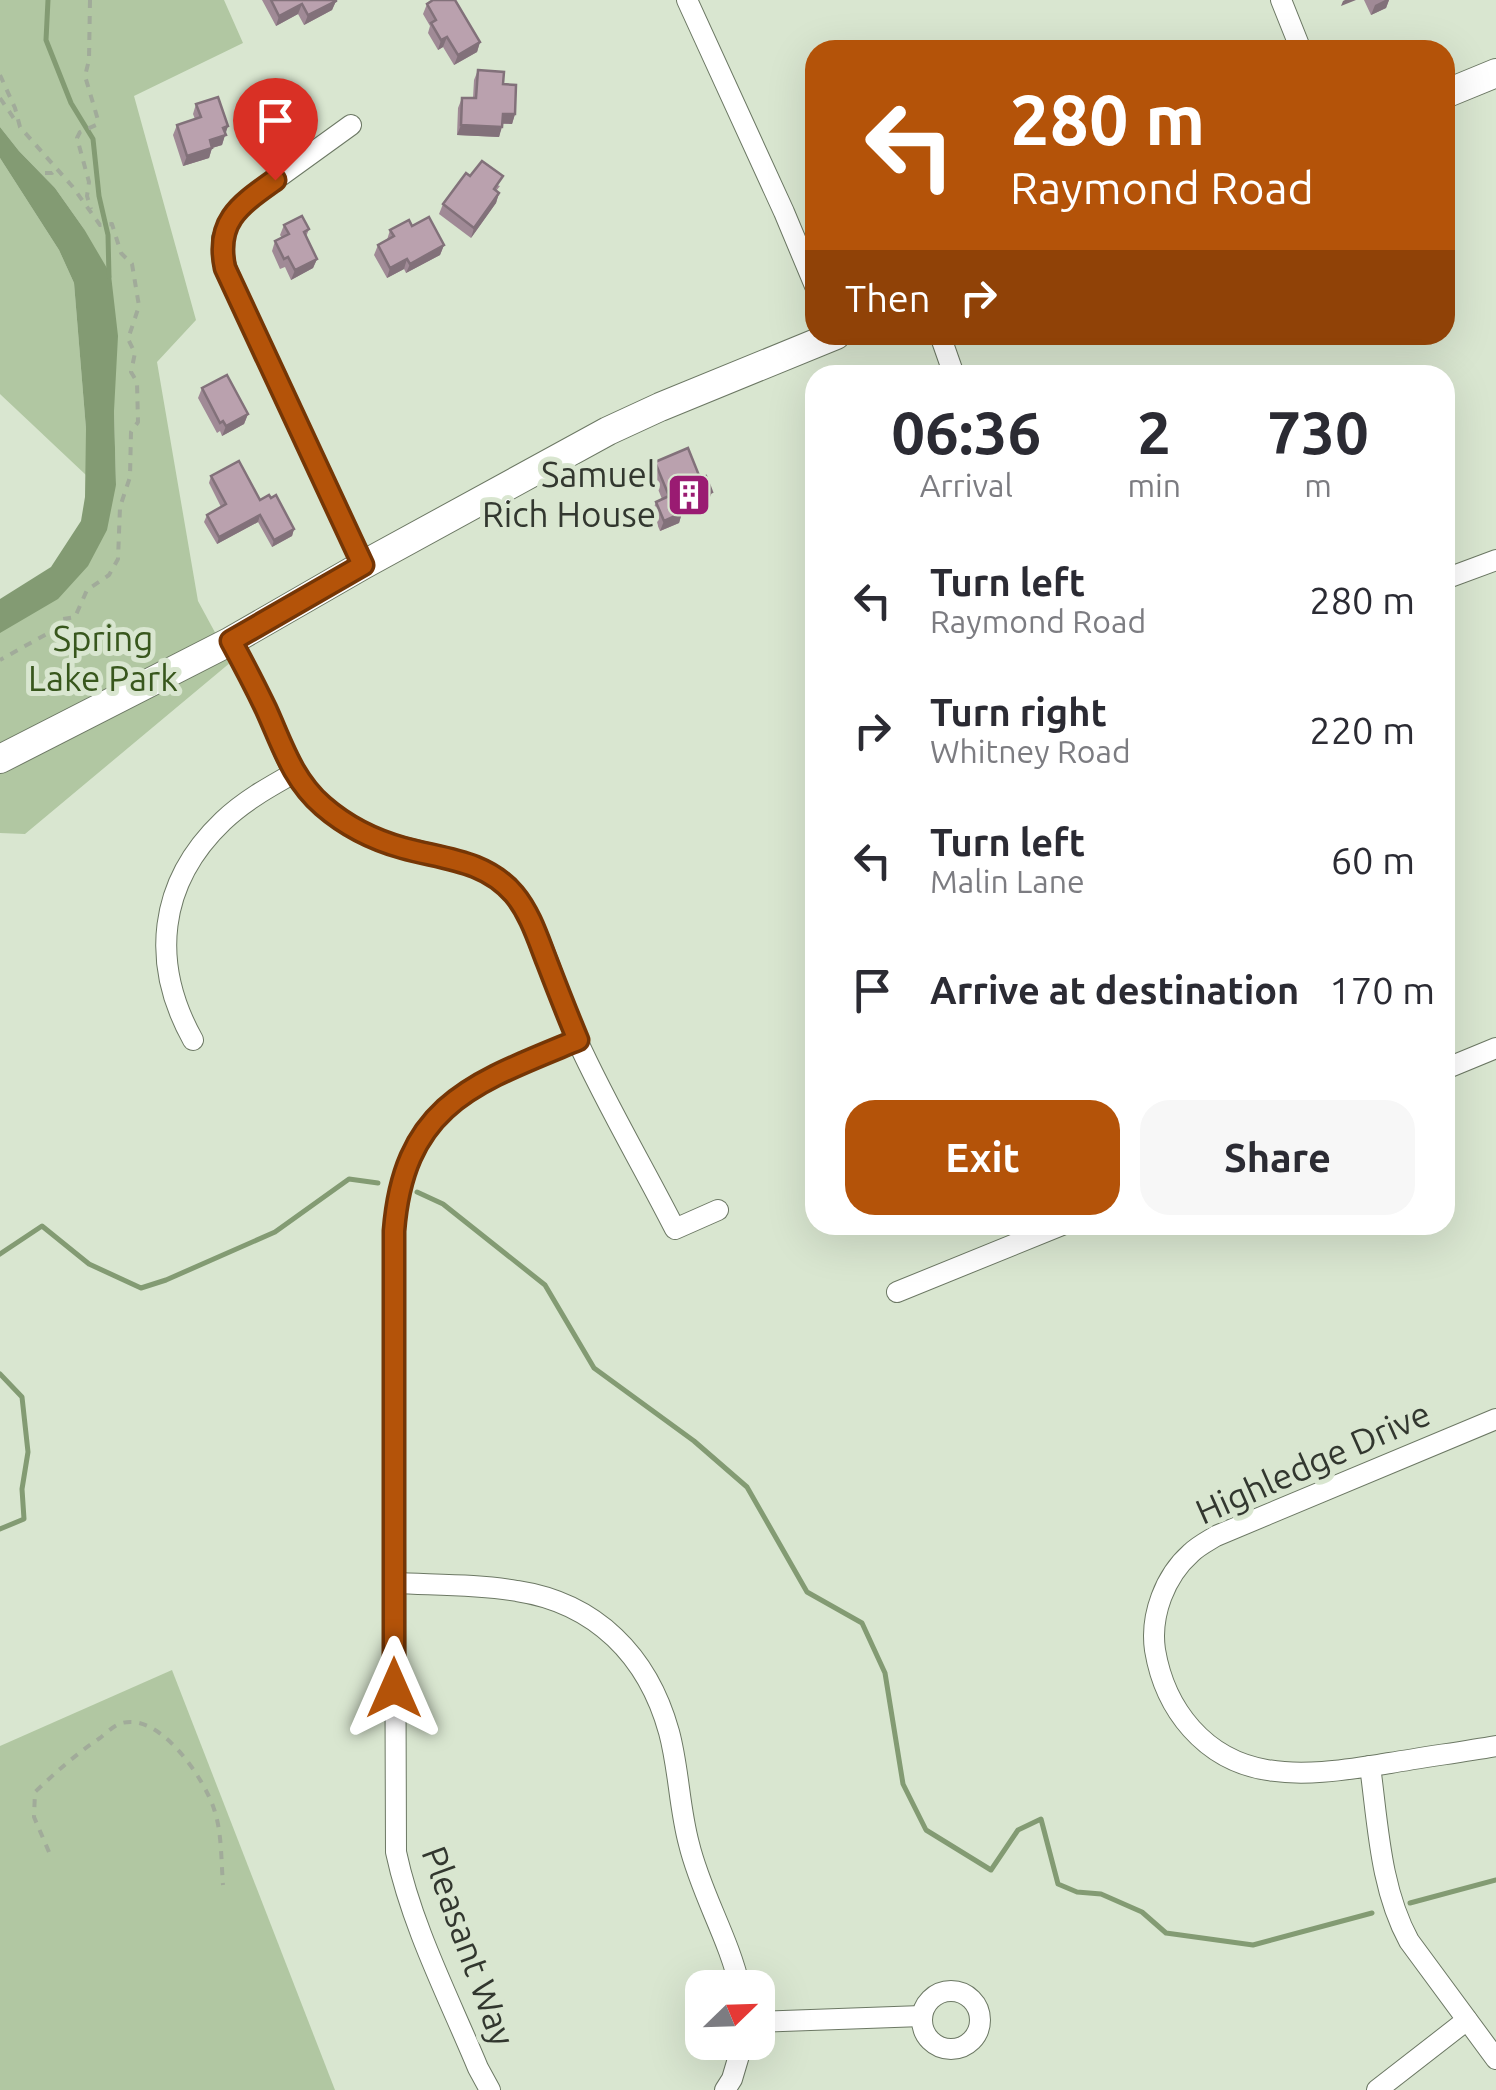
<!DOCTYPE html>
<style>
:root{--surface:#fff;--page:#f7f7f7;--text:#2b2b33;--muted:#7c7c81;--accent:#b45309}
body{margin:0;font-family:Ubuntu,sans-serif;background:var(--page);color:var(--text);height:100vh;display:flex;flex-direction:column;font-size:38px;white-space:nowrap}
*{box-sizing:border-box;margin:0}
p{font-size:32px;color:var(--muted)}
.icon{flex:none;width:55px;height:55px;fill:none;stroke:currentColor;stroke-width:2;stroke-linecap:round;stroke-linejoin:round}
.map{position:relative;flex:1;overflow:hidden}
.panel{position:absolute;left:805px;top:365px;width:650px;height:870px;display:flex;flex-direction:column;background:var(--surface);border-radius:30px;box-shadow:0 10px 40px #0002}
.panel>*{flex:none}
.banner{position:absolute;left:805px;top:40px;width:650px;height:305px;border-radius:30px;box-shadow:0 10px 40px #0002;background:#b45309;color:#fff;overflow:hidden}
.needle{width:65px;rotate:67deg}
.controls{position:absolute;left:685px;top:1970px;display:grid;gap:20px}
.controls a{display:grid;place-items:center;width:90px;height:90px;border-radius:20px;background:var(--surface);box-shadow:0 10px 40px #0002;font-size:50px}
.pin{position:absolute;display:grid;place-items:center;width:85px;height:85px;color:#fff;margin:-102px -42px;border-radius:50% 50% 50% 0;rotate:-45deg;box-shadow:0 0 10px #0007}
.pin .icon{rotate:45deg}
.me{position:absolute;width:110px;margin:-55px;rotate:0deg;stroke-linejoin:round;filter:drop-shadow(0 0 8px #0008)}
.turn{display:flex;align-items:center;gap:35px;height:210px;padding:0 40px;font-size:45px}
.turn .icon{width:130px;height:130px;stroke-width:2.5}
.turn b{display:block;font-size:70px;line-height:85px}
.then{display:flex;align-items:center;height:95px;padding:0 40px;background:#0003;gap:20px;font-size:38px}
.eta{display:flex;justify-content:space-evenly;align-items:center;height:170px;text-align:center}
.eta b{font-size:60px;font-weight:700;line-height:70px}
.action{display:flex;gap:20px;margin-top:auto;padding:20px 40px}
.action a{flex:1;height:115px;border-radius:30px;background:var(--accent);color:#fff;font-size:40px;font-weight:700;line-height:115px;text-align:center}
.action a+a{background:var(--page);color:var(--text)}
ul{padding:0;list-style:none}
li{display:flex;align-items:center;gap:30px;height:130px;padding:0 40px}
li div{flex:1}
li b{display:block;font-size:38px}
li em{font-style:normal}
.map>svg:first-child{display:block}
.green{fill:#b1c7a2}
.water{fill:#839b73}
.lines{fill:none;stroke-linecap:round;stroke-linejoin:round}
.stream{stroke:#839b73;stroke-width:5}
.street-casing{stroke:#6c7864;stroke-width:22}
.secondary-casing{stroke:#6c7864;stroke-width:30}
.path{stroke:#a1ab9a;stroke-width:4;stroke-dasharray:8 8;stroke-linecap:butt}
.street{stroke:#fff;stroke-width:20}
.secondary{stroke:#fff;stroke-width:28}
.wall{fill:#a08a96}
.shaded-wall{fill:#82717a}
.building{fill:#baa1ae;stroke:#82717a;stroke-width:2.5}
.route-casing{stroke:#753606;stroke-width:25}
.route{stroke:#b45309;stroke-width:18}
.labels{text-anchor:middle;stroke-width:10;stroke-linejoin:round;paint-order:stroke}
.poi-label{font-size:35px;fill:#32372f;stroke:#d9e6d0;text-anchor:end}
.park-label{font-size:35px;fill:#38571d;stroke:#d9e6d0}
.street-label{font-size:35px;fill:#32372f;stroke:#d9e6d0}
</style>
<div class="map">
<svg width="1496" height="2090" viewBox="0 0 1496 2090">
<rect width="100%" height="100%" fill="#d9e6d0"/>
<!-- green -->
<g class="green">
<path d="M0,0H224L243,43L134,96L196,320L157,362L198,601L231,662L25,834L0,833V626L30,612L116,485L114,411L84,229L55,188L19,151L0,127Z"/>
<path d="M0,158L59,250L74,283L86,429V475L0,394Z"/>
<path d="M172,1670L335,2090H0V1746Z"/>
</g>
<!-- water -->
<path class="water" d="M0,127L19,151L55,188L84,229L111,275L118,336L114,411L116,485L107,530L88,566L58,599L0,633V599L51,567L81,521L85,497L86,429L74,283L59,250L0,158Z"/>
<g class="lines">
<!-- stream -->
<g class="stream">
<path d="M48,0L46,40L71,103L93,139L99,196L108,235L109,277"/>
<path d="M417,1192L443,1204L545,1285L594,1368L694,1441L747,1487L807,1592L862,1623L885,1673L903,1784L926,1830L991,1870L1018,1830L1041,1819L1058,1884L1077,1892L1101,1894L1142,1912L1166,1933L1253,1945L1372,1913"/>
<path d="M0,1254L42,1226L89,1264L141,1288L166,1280L275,1232L349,1179L378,1183"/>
<path d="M0,1374L22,1397L28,1452L22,1489L24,1519L0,1529"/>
<path d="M1410,1903L1496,1880"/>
</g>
<defs>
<g id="street">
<path d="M687,0L784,212L815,286"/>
<path d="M1281,0L1301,50"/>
<path d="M351,125L250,198L232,216L222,238V253L231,282L363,565"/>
<path d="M940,335L954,375"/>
<path d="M1445,579L1496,560"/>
<path d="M231,641C243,663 255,686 266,709C275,729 282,752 293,771C310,801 343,825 374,838C420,857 479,853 513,894C542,927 558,997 577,1040C606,1104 643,1166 675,1229L718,1210"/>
<path d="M193,1040C150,963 158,883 223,821C244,801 269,787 294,773"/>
<path d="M1445,1069L1496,1048"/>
<path d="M897,1292L1062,1225"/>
<path d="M1496,1419L1216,1536C1208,1541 1198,1546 1191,1553C1165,1576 1150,1615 1155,1650C1165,1710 1205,1760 1267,1770C1307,1777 1350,1769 1390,1763C1425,1757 1461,1752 1496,1746"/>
<path d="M395,1583C435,1585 477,1584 517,1591C596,1603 648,1656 669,1732C679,1769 679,1807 689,1844C701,1894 729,1938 740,1988"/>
<path d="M1370,1766C1378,1824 1380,1888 1409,1941L1496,2059"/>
<circle cx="951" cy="2020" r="29"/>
<path d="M758,2022L922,2016"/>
<path d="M490,2090L478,2068C449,1998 412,1927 396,1852L394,1231C405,1103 474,1083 577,1040"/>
<path d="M725,2090L732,2079L743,2042"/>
<path d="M1377,2090L1467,2020"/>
</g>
<g id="secondary">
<path d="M1445,94L1496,73"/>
<path d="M0,759L231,641L363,565L608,431L660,407L836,335"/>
</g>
</defs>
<!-- street casing -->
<use href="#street" class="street-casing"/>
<!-- secondary casing -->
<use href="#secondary" class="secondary-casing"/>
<!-- path -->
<g class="path">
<path d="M90,0L89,60L85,76L98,120L96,125L80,132L77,138L89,182L87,196L91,209"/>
<path d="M0,75L15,108L20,127L72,186L100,225L112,224L121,253L132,264L139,306L128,339L135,353L131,372L137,382L138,422L131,432L130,477L120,507L118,559L109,575L87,590L75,617L63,619L52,631L0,660"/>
<path d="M0,98L17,123"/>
<path d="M45,173H52L57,169"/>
<path d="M49,1852L34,1817L35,1792C56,1772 76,1754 100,1738C105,1734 112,1727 119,1724C158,1709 204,1778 214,1809C222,1832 221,1860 223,1885"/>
</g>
<!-- street -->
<use href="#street" class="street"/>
<!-- secondary -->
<use href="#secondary" class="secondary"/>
</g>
<!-- wall -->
<g class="wall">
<path d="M262,0H336V1L332,10L304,25L298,14L276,26Z"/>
<path d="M1364,0H1389L1386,8L1371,15Z"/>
<path d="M427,4L480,42L477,52L454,65L443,47L438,50L428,33L430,26L423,14Z"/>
<path d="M478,70L503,84L515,114L512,124H502L499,137L457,135L458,108L462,98H473L474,80Z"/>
<path d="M196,104L225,134L222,145L212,148L209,158L183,166L173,135L177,125L195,119L193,114Z"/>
<path d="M470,176L500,186L496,191L499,193L496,203L471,238L439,214L443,204Z"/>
<path d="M284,225L309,229L306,237L317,259L313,268L291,280L285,267L280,269L272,251L275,241L282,238L280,235Z"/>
<path d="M412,226L444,245L440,255L406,273L404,269L387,278L374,255L378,245L387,240L390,230Z"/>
<path d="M202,388L248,414L244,424L222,436L220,431L217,433L198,398Z"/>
<path d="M655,462L708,502L682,512L679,523L660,531L652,512L656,502L662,499L651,472Z"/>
<path d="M211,476L260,500L294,529L292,536L272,547L258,522L217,544L204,522L207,515L221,507L209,483Z"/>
</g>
<!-- shaded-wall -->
<g class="shaded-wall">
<path d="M1345,0H1356L1341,6L1343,1Z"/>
<path d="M1385,0H1389L1386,8L1371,15L1375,5Z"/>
<path d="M336,1L332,10L304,25L308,15Z"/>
<path d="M302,4L298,14L276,26L279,16Z"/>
<path d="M447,37L443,47L438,50L441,40Z"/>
<path d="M480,42L477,52L454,65L458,55Z"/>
<path d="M503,114H515L512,124L499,123Z"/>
<path d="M461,125L502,127L499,137L457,135Z"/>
<path d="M228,126L222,145L212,148L209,158L183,166L187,156L210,140L223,128Z"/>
<path d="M499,193L496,203L471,238L474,228Z"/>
<path d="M444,245L440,255L406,273L410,264Z"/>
<path d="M317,259L313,268L291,280L295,270Z"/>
<path d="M407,259L404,269L387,278L390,268Z"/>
<path d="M248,414L244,424L222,436L226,426Z"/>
<path d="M712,492L708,502L675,515L679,505Z"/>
<path d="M682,513L679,523L660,531L664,521Z"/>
<path d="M260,515L258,522L217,544L219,537Z"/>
<path d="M294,529L292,536L272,547L274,540Z"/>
</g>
<!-- building -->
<g class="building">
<path d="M271,0H336V1L308,15L302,4L279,16Z"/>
<path d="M433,0H455L480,42L458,55L447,37L441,40L431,23L436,20L427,4Z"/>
<path d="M478,70L504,72L503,84L516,85L515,114H503L502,127L461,125L462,98H476Z"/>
<path d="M218,97L228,126L223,128L226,135L210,140L212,148L187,156L177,125L201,117L196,104Z"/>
<path d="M482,161L503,176L494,189L499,193L474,228L443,204L466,173L470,176Z"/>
<path d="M302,216L309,229L304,232L317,259L295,270L288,257L284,259L275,241L289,234L284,225Z"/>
<path d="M429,217L444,245L410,264L407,259L390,268L378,245L394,236L390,230L409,220L412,226Z"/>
<path d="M227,375L248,414L226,426L223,421L220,423L202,388Z"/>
<path d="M688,448L700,478L706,476L712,492L679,505L682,513L664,521L656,502L669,496L655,462Z"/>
<path d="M239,461L260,500L269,495L271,498L276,495L294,529L274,540L260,515L219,537L207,515L226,504L211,476Z"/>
</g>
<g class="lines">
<defs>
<path id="route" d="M275,180C240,205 215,221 225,268L363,565L231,641C243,663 255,686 266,709C282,744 292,779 323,806C346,826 374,840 403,848C443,859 485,860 514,894C530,913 538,939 547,962C557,988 567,1014 578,1040C474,1083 404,1104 394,1231V1688"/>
</defs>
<!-- route casing -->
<use href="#route" class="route-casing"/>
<!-- route -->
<use href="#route" class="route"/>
</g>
<!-- icons -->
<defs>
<symbol id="building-square" viewBox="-11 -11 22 22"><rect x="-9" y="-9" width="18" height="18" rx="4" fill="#9a1b72" stroke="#d9e6d0"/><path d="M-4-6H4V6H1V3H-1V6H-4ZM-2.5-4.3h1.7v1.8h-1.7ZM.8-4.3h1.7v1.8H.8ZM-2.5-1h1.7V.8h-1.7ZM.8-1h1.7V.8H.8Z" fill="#fff"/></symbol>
</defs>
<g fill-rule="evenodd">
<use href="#building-square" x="664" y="470" width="50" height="50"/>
</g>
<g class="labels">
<!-- poi labels -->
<g class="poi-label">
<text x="656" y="487">Samuel<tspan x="656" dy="40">Rich House</tspan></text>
</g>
<!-- park labels -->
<g class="park-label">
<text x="103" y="651">Spring<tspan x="103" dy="40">Lake Park</tspan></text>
</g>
<!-- street labels -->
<g class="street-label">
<text transform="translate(1313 1463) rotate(-24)" y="12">Highledge Drive</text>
<text transform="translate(468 1946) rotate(70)" y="12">Pleasant Way</text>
</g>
</g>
</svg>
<div class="controls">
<a><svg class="needle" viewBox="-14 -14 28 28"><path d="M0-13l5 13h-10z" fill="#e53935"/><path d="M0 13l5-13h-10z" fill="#7c7c81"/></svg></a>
</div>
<div class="pin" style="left:275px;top:180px;background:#d93025"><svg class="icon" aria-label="arrive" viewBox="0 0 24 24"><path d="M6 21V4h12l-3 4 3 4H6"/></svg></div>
<svg class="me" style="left:394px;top:1688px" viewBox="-20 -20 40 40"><path d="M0-17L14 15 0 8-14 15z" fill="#b45309" stroke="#fff" stroke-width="4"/></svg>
<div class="banner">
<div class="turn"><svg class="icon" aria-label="left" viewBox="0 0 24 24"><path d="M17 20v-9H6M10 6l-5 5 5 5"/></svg><div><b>280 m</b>Raymond Road</div></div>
<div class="then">Then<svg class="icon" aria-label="right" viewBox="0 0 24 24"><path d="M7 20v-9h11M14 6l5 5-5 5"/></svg></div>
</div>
<section class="panel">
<div class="eta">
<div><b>06:36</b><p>Arrival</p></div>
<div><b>2</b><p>min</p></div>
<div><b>730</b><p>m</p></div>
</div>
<ul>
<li><svg class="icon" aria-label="left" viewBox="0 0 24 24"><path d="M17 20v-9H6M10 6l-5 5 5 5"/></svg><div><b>Turn left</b><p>Raymond Road</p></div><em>280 m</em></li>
<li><svg class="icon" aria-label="right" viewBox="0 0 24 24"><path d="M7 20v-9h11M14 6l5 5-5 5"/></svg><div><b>Turn right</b><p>Whitney Road</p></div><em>220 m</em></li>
<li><svg class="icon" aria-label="left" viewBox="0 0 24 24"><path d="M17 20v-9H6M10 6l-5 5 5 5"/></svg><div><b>Turn left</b><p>Malin Lane</p></div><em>60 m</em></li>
<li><svg class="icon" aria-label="arrive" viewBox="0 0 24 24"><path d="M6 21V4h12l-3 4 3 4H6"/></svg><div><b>Arrive at destination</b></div><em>170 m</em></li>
</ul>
<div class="action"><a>Exit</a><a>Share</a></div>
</section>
</div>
